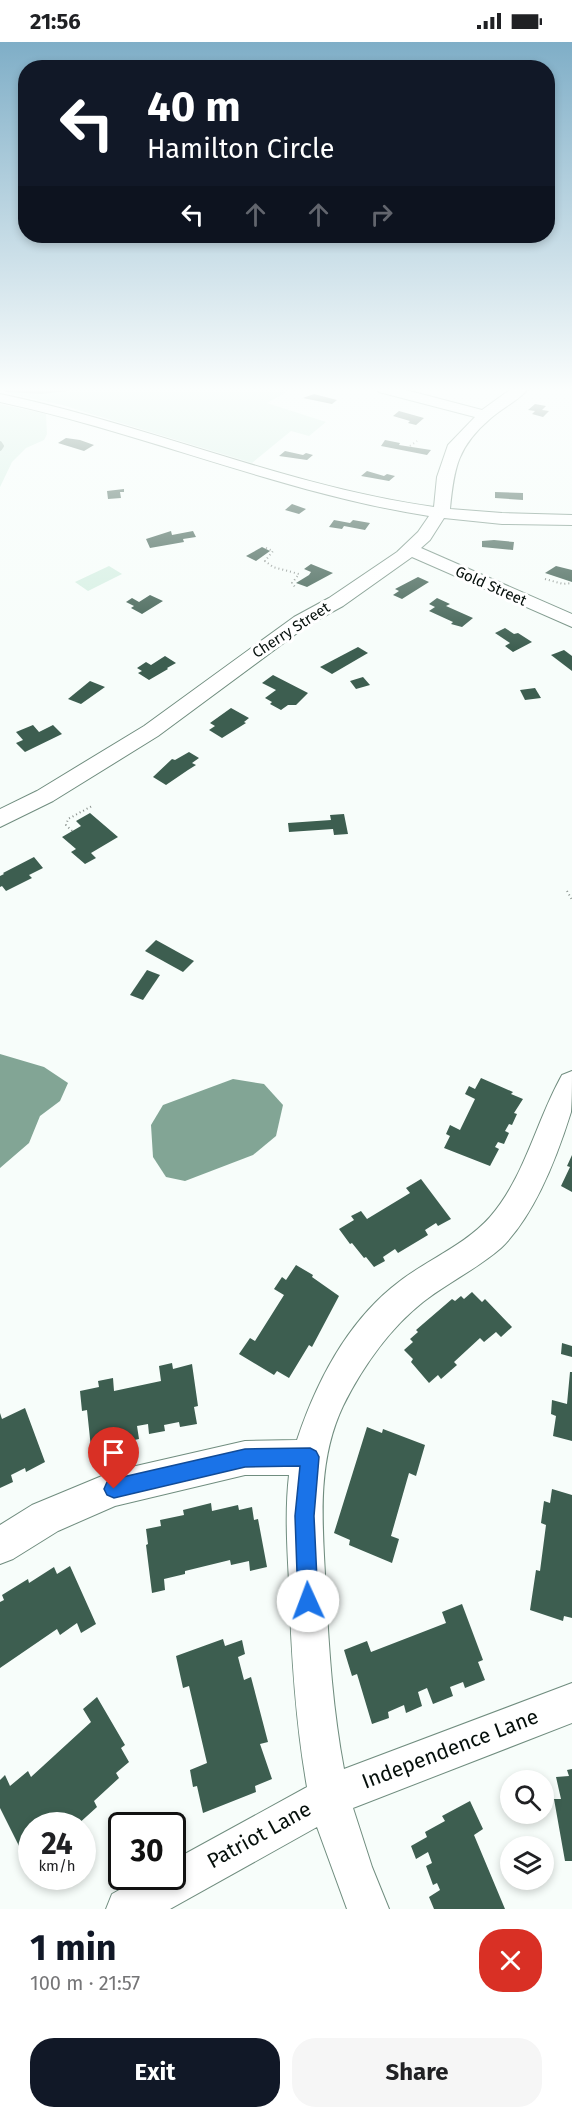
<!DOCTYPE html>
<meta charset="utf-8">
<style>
:root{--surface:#fff;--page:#f6f6f6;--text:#202124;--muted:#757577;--accent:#111827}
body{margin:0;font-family:"Fira Sans",sans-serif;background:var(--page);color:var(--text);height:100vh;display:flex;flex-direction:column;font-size:22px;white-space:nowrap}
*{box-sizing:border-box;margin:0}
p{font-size:20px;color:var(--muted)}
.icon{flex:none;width:33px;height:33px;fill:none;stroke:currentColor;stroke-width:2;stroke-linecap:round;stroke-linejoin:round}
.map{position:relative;height:1867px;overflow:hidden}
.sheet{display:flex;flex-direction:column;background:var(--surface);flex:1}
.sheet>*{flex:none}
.guide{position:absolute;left:18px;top:18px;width:537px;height:183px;border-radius:24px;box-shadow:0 3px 9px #0003;background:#111827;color:#fff;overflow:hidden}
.buttons{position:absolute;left:500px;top:1728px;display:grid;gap:12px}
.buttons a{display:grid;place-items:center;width:54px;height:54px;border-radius:50%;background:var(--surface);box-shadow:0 3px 9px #0003;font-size:30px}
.speed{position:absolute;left:18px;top:1770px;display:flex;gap:12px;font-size:30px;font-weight:700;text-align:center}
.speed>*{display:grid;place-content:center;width:78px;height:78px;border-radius:50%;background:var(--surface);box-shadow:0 3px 9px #0003;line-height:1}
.speed small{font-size:15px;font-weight:400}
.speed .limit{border:3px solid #111;border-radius:9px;background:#fff;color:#111}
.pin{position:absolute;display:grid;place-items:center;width:51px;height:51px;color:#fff;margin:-62px -26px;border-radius:50% 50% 50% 0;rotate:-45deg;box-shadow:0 0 6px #0007}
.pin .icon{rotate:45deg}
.me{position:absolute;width:66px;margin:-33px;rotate:358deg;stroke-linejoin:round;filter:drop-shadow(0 0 4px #0008)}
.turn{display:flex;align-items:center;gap:21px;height:126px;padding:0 30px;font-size:27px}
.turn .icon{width:78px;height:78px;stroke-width:2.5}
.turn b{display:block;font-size:42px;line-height:51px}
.lanes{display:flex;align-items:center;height:57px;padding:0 30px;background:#0003;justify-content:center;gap:30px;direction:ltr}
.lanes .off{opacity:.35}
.round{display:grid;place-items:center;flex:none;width:63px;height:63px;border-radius:24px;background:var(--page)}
.head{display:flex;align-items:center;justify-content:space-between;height:102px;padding:0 30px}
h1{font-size:36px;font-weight:700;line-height:45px;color:var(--accent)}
.primary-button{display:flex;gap:12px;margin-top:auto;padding:12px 30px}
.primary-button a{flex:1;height:69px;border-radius:24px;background:var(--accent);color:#fff;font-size:24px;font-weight:700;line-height:69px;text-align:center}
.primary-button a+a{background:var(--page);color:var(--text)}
.status{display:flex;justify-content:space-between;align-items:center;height:42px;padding:0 30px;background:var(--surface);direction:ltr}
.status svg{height:16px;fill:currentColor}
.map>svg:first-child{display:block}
.green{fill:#d4efe2}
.water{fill:#82a595}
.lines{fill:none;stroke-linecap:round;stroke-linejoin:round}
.stream{stroke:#82a595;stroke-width:4}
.building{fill:#3d5e50}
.minor-casing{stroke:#708d7f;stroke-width:2}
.path{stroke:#88908c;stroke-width:2;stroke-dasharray:1 3;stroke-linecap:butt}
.minor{fill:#fff;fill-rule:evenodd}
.route{fill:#1a73e8;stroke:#114b97;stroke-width:1.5}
.labels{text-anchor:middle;stroke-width:6;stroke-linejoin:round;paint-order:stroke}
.far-street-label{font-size:15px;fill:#050f0b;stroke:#fff}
.near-street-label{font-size:21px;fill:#050f0b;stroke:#fff}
</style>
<div class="status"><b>21:56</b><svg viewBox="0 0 49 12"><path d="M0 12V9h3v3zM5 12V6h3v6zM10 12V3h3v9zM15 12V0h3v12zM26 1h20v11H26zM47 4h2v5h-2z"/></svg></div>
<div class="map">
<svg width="572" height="1867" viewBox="0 0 572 1867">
<rect width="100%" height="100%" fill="#f7fdfa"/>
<!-- green -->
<g class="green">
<path d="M12,347H292L267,361L326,380L309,394L291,389L252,421L62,363L7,351Z"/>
<path d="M0,362L46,372L47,392L44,398L26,406L12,420L0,445Z"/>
<path d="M109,524L122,532L88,549L75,540Z"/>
</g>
<!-- water -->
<g class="water">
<path d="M0,1012L44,1025L68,1041L60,1059L40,1074L29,1101L0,1126Z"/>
<path d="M233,1037L264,1042L283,1063L276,1094L253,1113L185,1139L166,1135L153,1115L151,1083L163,1063Z"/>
</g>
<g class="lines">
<!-- stream -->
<g class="stream">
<path d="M6,348L42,350L68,347"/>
<path d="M0,401L2,404L0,407"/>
</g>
</g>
<!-- building -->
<g class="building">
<path d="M314,352L337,358L332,362L303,356Z"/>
<path d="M535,362L546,364L542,368L549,369L543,375L532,372L535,369L528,368Z"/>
<path d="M399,369L424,376L416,383L408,381L410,379L393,374Z"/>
<path d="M66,396L80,398L94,403L84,409L58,401Z"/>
<path d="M385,398L400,401L399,403L431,408L427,413L381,404Z"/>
<path d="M285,409L303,413L306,411L313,413L307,418L279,414Z"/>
<path d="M367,429L384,434L387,432L395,434L389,439L361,434Z"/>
<path d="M124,447V450H120L121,456L108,457L107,449Z"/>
<path d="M495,450L523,451V458L495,456Z"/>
<path d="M292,462L306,467L299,472L285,468Z"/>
<path d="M334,478L350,481L353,478L370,481L365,488L344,484L342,487L329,485Z"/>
<path d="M171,489L172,493L193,489L196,495L183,497L184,500L150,506L146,497Z"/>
<path d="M494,498L514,500L513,508L482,505V499Z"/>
<path d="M262,505L270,509L256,519L246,514Z"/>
<path d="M311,522L333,531L307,545L296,541L309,533L311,530L304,527Z"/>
<path d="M556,524L572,528V540L545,531Z"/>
<path d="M418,535L429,540L402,557L393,553L399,549L395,547Z"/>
<path d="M150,553L163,559L142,572L131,566L134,564L126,560L132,556L139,560Z"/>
<path d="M437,556L450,562L446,564L473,576L462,585L451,582L453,580L429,569L435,565L429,562Z"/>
<path d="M505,586L514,592L518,591L532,600L513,610L505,604L510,601L495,591Z"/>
<path d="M358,605L368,611L332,632L320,625Z"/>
<path d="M564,608L572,614V629L551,613Z"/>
<path d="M165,614L176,621L167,626L168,627L149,638L138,631L142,629L137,626L146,620L151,623Z"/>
<path d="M273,633L308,651L296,663H288L281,668L270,662L272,660L265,656L276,648L262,641Z"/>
<path d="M363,635L370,643L356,647L350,639Z"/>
<path d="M90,639L105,645L81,662L68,657Z"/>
<path d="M535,646L541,656L525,658L520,648Z"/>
<path d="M231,666L249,676L244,680L246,681L222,696L209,688L215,684L210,681Z"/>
<path d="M33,683L39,690L53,683L62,692L25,710L16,701L23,698L16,690Z"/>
<path d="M189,710L199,716L192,721L196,723L188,728L166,743L153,735L172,717L175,718Z"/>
<path d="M90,771L118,795L91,811L96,816L85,822L71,810L76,807L62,795L81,784L76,779Z"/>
<path d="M344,772L348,792L334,793L333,787L289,790L288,781L331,778L330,773Z"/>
<path d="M34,815L43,826L29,833L32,836L6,849L2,844L0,845V834L4,832L3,831Z"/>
<path d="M156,898L194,919L183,930L145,909Z"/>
<path d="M147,928L160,933L143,958L130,953Z"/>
<path d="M481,1036L513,1050L511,1052L523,1057L514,1071L517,1072L512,1083L509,1082L505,1089L509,1091L504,1102L498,1100L495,1105L499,1107L490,1124L444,1106L450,1094L446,1092L450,1083L460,1088L475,1057L465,1052L469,1044L475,1047Z"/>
<path d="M572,1113V1150L561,1144L570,1125L567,1124Z"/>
<path d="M421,1137L451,1177L438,1184L436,1181L425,1188L428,1193L398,1211L395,1207L383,1215L385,1219L374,1225L366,1215L364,1216L352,1201L350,1202L339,1187L354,1178L351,1174L361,1169L367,1177L410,1151L406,1146Z"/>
<path d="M296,1223L313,1233L312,1235L339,1254L312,1305L309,1303L289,1336L277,1329L274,1333L239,1312L250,1296L255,1299L284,1253L274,1247L282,1235L286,1238Z"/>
<path d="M472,1250L482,1260L485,1257L512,1285L501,1295L496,1290L484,1300L480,1296L454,1320L457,1323L441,1337L438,1333L429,1341L411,1320L413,1317L404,1308L413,1300L410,1297L418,1290L416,1288L452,1257L455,1259L461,1254L464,1257Z"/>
<path d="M562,1301L572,1304V1315L561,1312Z"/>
<path d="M172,1321L173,1327L192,1322L198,1364L194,1365L197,1382L180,1385L179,1380L164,1383L165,1389L149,1392L148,1382L137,1384L139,1397L125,1400L124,1393L109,1396V1402L91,1406L87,1368L82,1369L80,1349L99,1345L98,1339L113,1336L114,1349L161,1339L159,1324Z"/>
<path d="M570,1330H572V1399L553,1394L556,1374L551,1372L552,1358L567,1362Z"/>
<path d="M25,1366L45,1420L26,1430L25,1426L11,1433L13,1440L0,1446V1371L2,1377Z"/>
<path d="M367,1385L382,1391L383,1387L425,1403L416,1434L409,1431L391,1494L399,1497L392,1521L349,1503L350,1498L334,1491Z"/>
<path d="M552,1447L572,1453V1576L564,1574L563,1579L530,1568L536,1528L540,1529L546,1483L541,1481L544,1459L550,1461Z"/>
<path d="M211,1461L212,1469L238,1463L239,1468L252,1465L254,1478L258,1477L267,1525L250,1529L249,1519L231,1523L230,1518L185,1529V1532L164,1537L165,1548L152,1551L146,1503L148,1502L146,1487L161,1484L160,1478L184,1473L183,1468Z"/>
<path d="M70,1524L96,1582L81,1591L77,1581L60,1593L57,1587L0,1626V1560L4,1558L2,1553L28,1537L29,1541L54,1525L57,1532Z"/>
<path d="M462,1562L483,1618L478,1620L485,1638L465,1646L463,1640L450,1645L453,1654L433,1662L427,1646L418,1650L422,1664L406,1671L404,1663L388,1670L389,1676L372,1682L357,1632L352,1634L344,1608L367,1599L371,1610L446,1581L442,1570Z"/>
<path d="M223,1597L225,1604L242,1598L245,1612L238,1615L244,1638L251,1635L268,1700L260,1702L272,1737L255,1744L256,1750L203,1771L197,1744L193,1745L190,1728L207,1721L189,1644L183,1646L176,1614Z"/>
<path d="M97,1655L125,1703L121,1706L129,1720L116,1731L119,1736L94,1759L97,1765L76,1784H32V1806L24,1814L0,1766V1738L5,1733L10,1744L28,1729L31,1735L91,1680L83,1667Z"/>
<path d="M572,1727V1819H565L554,1757H561L556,1735L569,1734L567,1728Z"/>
<path d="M470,1759L483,1787L474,1793L505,1867H434L429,1855L440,1848L437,1841L433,1843L426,1824L432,1821L428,1810L416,1817L411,1804L427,1795L425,1790L445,1779L442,1774Z"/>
</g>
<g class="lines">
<defs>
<g id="minor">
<path d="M377,347H402L482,368L511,347H528C518,359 502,366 491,376C458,404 454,425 450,467L502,471L572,473V483L502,482L444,476L430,498L421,506L572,572V585L412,515L343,564L308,583L158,694L53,759L0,785V767L37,749L144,684L294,575L329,556L397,510L418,490L429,474C282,451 145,391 0,360V352C146,382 285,444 434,465L437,435L448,403L475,375L379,350Z"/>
<path d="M572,1029C572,1042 572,1058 571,1070C557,1115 535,1173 501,1206C477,1227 447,1241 423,1260C389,1287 362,1326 343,1364C315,1423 323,1488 326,1551C329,1610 333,1669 344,1727L572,1641V1681L353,1766L372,1825L389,1867H347L317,1785L170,1867H106L112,1852L144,1834H172V1819L307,1745C295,1677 291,1608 289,1539C287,1503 285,1468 289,1433H245L115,1464L58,1489L13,1517L0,1522V1483L32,1463L114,1429L245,1399L297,1398C317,1338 349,1277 400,1239C429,1217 465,1203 490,1175C525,1135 536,1079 562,1033Z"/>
</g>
</defs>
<!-- minor casing -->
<use href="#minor" class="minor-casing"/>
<!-- path -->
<g class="path">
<path d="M410,404L417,399"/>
<path d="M266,506L273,509L265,519L273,525L299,532L292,541L295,545"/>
<path d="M545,537L563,542L572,541"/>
<path d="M72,789L66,783L68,777L92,764"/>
<path d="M567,849L572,858"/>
</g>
<!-- minor -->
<use href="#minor" class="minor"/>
</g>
<!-- sky -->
<linearGradient id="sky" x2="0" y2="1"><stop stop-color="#7faec7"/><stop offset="0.57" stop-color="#fbfefd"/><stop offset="1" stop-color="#fbfefd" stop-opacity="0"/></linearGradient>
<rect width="572" height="609" fill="url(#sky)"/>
<!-- route -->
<path class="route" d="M310,1406L316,1409L319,1415L314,1474L318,1559L315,1566L308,1569L301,1566L298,1559L295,1474L300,1424L245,1425L114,1456L107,1453L104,1447L107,1440L114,1437L245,1407Z"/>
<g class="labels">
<!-- far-street labels -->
<g class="far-street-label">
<text transform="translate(491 544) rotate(24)" y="5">Gold Street</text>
<text transform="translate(291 588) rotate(-33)" y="5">Cherry Street</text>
</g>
<!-- near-street labels -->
<g class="near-street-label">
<text transform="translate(450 1707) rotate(-21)" y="7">Independence Lane</text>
<text transform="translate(259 1793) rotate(-29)" y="7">Patriot Lane</text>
</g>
</g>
</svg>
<div class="buttons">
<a><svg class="icon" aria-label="search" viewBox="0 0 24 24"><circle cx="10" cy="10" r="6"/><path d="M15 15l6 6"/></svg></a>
<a><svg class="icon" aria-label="layers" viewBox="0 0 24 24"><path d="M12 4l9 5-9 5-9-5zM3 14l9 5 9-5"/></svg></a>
</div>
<div class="speed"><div>24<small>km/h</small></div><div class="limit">30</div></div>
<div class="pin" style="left:114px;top:1447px;background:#d93025"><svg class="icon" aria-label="arrive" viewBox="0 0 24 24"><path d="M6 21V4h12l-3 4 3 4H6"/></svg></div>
<svg class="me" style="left:308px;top:1559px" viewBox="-20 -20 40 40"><circle r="19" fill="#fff"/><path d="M0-13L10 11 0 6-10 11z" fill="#1a73e8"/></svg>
<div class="guide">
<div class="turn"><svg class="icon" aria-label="left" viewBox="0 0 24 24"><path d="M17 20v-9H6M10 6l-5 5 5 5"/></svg><div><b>40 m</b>Hamilton Circle</div></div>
<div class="lanes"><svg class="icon" aria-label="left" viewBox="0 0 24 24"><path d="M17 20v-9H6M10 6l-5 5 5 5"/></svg><svg class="icon off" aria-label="ahead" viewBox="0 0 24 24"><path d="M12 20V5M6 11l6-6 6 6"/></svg><svg class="icon off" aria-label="ahead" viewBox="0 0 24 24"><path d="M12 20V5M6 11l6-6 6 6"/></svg><svg class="icon off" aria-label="right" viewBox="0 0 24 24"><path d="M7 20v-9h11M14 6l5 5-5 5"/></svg></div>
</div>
</div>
<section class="sheet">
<div class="head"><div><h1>1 min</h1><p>100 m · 21:57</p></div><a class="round" style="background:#d93025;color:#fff"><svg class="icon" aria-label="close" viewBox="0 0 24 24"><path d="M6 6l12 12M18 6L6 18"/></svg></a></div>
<div class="primary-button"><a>Exit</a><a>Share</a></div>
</section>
